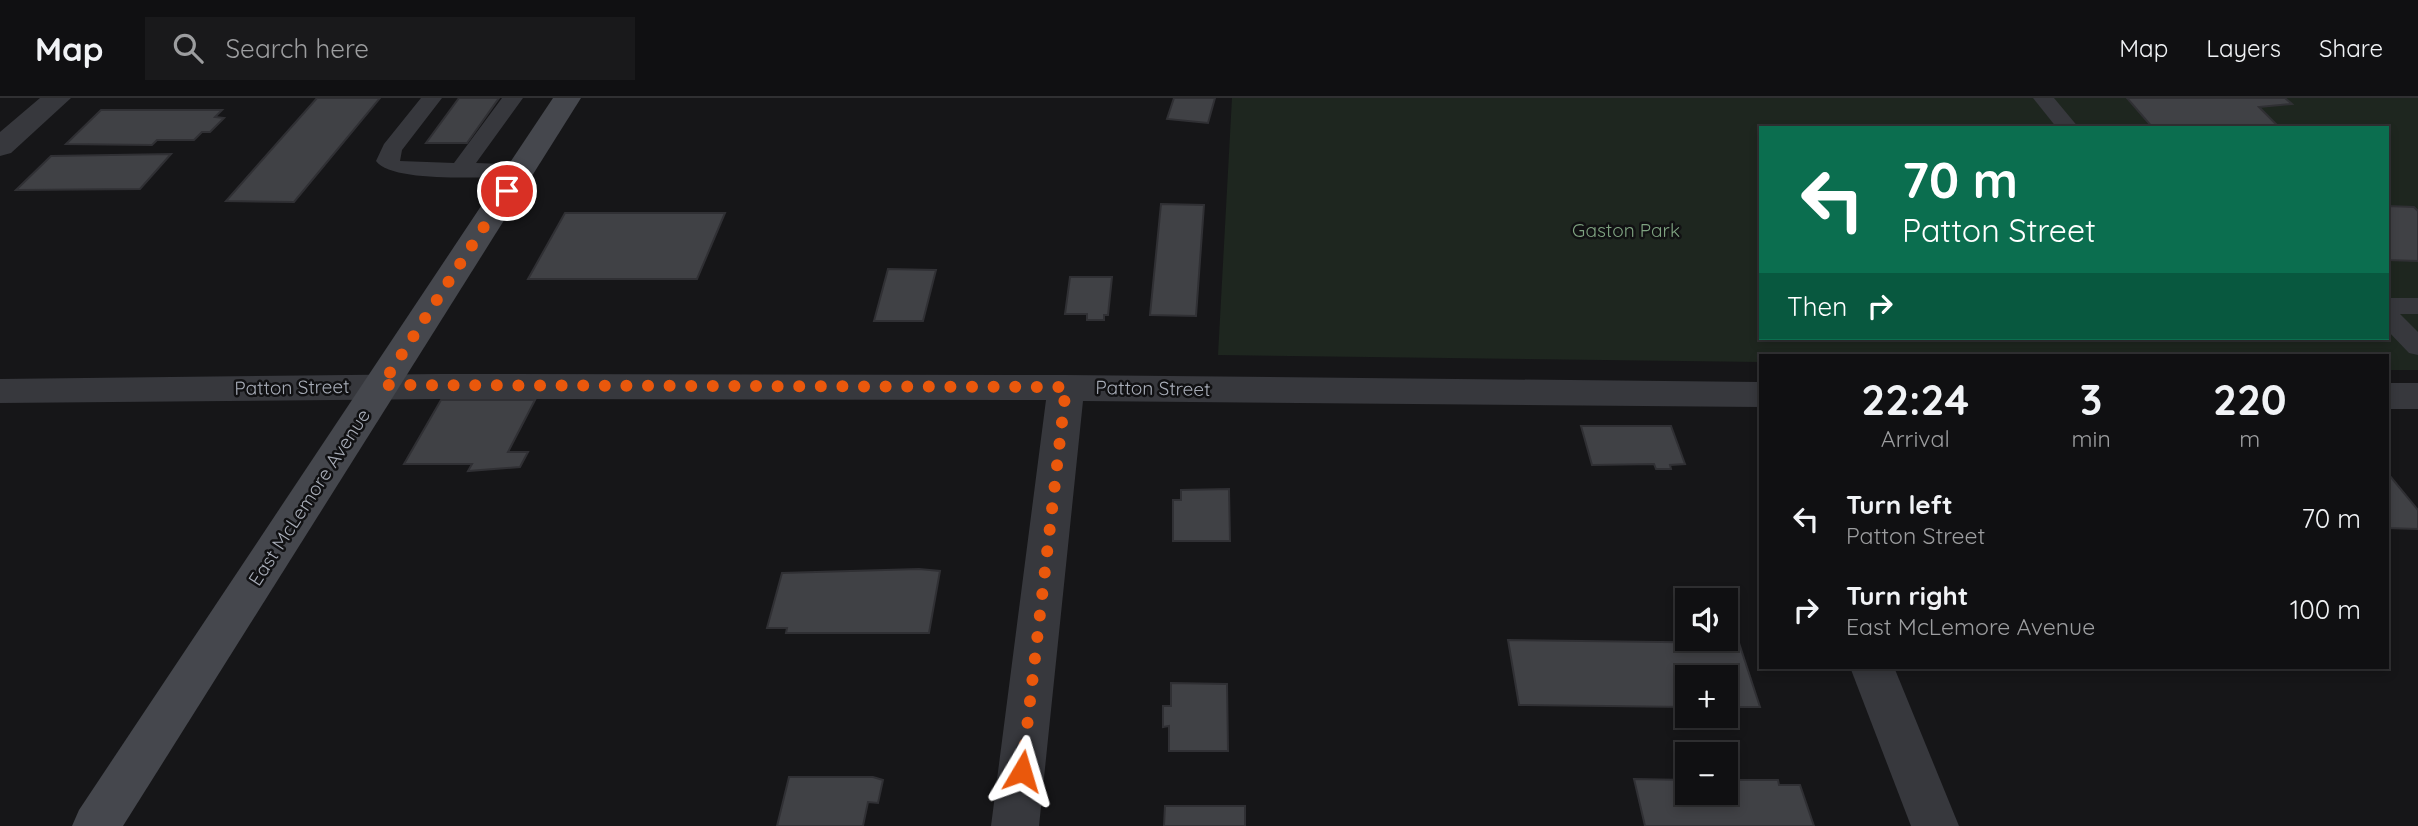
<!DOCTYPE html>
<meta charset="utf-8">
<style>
:root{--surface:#101012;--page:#19191b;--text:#f1f3f6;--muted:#9c9d9f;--line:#303032}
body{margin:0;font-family:Quicksand,sans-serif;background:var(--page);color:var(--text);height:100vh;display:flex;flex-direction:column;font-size:26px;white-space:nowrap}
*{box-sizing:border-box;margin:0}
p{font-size:23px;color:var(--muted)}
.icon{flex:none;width:38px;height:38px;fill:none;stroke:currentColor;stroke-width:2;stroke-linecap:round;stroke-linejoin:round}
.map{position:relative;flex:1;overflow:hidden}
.side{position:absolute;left:1759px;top:256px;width:630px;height:315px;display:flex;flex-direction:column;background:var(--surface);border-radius:0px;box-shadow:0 4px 10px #0003,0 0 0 2px var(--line)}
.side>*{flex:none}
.banner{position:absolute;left:1759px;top:28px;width:630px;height:214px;border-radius:0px;box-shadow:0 4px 10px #0003,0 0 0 2px var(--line);background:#0b6e4f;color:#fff;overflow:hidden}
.fabs{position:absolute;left:1675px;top:490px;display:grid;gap:14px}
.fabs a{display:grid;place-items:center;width:63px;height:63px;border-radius:0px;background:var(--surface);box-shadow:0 4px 10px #0003,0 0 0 2px var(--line);font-size:35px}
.pin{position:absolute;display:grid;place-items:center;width:60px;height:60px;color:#fff;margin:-30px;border:4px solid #fff;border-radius:50%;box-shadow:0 2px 7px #0007}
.me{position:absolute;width:77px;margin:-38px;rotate:7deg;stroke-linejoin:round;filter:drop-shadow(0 0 5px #0008)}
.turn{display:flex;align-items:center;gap:24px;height:147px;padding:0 28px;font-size:32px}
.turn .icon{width:91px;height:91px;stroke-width:2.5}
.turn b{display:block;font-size:49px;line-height:60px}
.then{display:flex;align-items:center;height:66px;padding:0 28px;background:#0003;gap:14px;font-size:26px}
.eta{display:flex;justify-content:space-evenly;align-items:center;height:119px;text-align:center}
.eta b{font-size:42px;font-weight:700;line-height:49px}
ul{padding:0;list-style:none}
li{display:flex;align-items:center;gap:21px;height:91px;padding:0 28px}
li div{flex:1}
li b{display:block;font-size:26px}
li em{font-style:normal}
header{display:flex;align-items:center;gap:42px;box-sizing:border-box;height:98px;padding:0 35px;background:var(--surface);border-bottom:2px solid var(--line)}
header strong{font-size:33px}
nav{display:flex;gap:38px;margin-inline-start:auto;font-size:24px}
.search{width:490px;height:63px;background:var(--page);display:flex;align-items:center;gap:18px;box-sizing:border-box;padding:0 24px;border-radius:0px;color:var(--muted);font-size:26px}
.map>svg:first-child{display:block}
.green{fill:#1e261f;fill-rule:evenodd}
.building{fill:#404145;stroke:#303034;stroke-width:2}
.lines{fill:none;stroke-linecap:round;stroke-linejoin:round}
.lane{fill:#37383d;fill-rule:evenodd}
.street{fill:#37383d;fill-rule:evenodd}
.secondary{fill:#45474d;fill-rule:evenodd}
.route{stroke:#ea580c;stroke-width:12;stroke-dasharray:0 21.6}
.labels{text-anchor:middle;stroke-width:5;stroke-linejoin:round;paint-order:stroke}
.park-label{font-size:19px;fill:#7fa381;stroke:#111113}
.street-label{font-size:19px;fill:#a8adb8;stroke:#111113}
</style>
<header>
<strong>Map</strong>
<div class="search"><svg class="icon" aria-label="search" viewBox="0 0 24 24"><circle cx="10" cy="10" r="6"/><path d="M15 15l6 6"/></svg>Search here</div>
<nav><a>Map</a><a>Layers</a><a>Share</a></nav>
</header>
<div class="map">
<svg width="2418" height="728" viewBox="0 0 2418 728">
<rect width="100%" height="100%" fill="#161618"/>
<!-- green -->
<path class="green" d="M1232,0H2418V272H2387V257H1760V264L1218,257ZM1760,30H2387V240H1760Z"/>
<!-- building -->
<g class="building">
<path d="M317,0H380L294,104L226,103Z"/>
<path d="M459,0H499L467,45H426Z"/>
<path d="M1174,0H1215L1208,25L1167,21Z"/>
<path d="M2127,0H2285L2292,6L2259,9L2280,30H2153Z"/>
<path d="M101,12H222L215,19L224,20L210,34H202L194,42H157L152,47L66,46Z"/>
<path d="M171,56L140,91L16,92L51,58Z"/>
<path d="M1161,106L1204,107L1196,218L1150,217Z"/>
<path d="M2387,108L2414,109L2418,113V163L2387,162Z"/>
<path d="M565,115H725L697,181H528Z"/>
<path d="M888,171L936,172L923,223H874Z"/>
<path d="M1070,179H1112L1108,217H1104V222H1087V216H1065Z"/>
<path d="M441,302H535L508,354H528L520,369L468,373L472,366H404Z"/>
<path d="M1581,328H1671L1685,366L1670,367L1671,371H1656L1654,366L1592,367Z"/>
<path d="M2387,378H2390L2418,412V431L2387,430Z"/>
<path d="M1229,391L1230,443H1173V402H1181V392Z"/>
<path d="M919,471L940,473L929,535H786L787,530H767L782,475Z"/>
<path d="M1508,542L1739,545L1760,609H1726V579H1687V609L1519,607Z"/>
<path d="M1171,585L1227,586L1228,653H1169V628L1163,629V608H1171Z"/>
<path d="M789,679H873L883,682L878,705L868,704L863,728H777Z"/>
<path d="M1634,681L1687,682V695H1726V682H1778L1779,687H1800L1814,728H1645Z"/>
<path d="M1165,708H1245V728H1164Z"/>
</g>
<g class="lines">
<!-- lane -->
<g class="lane">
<path d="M421,0H442L402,52L400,63L454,65L502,0H523L476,65L529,67L532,72L529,77L521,79C492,78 392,86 376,63L384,46Z"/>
<path d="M2033,0H2054L2079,30H2057Z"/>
<path d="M2387,200H2418V216H2400L2418,234V257L2409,255L2387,232Z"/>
</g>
<!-- street -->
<g class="street">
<path d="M40,0H71L11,55L0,58V34Z"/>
<path d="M440,276L1066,277L1760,284V309L1083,303L1039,728H991L1046,302L440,301L0,305V281Z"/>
<rect x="2387" y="285" width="31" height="26"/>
<path d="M1850,569H1894L1959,728H1911Z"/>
</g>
<!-- secondary -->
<path class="secondary" d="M553,0H581L123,728H72L79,712Z"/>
</g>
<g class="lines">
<!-- route -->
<path class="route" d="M507,93L382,287L1066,289L1022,673"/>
</g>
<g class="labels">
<!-- park labels -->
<g class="park-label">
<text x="1626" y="139">Gaston Park</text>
</g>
<!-- street labels -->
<g class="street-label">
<text transform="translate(292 289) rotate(-1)" y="7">Patton Street</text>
<text transform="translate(1153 290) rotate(1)" y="7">Patton Street</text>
<text transform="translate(309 399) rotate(-57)" y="7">East McLemore Avenue</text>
</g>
</g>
</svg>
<div class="fabs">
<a><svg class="icon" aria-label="sound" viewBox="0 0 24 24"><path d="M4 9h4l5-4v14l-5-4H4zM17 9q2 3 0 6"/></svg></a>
<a>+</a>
<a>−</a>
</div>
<div class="pin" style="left:507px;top:93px;background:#d93025"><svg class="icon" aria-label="arrive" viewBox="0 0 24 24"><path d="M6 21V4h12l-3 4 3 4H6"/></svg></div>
<svg class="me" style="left:1022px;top:673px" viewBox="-20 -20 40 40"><path d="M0-17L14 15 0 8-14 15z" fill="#ea580c" stroke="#fff" stroke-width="4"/></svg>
<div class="banner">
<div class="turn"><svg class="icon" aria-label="left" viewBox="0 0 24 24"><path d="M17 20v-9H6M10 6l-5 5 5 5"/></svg><div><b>70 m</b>Patton Street</div></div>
<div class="then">Then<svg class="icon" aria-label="right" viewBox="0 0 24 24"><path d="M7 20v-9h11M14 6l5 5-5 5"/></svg></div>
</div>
<section class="side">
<div class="eta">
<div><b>22:24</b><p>Arrival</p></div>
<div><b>3</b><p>min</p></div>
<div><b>220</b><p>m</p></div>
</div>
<ul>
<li><svg class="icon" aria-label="left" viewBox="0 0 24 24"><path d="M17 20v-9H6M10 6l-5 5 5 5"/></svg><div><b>Turn left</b><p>Patton Street</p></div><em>70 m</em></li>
<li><svg class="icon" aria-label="right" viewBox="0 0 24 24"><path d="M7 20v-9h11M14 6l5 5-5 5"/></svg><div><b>Turn right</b><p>East McLemore Avenue</p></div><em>100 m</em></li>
</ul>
</section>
</div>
